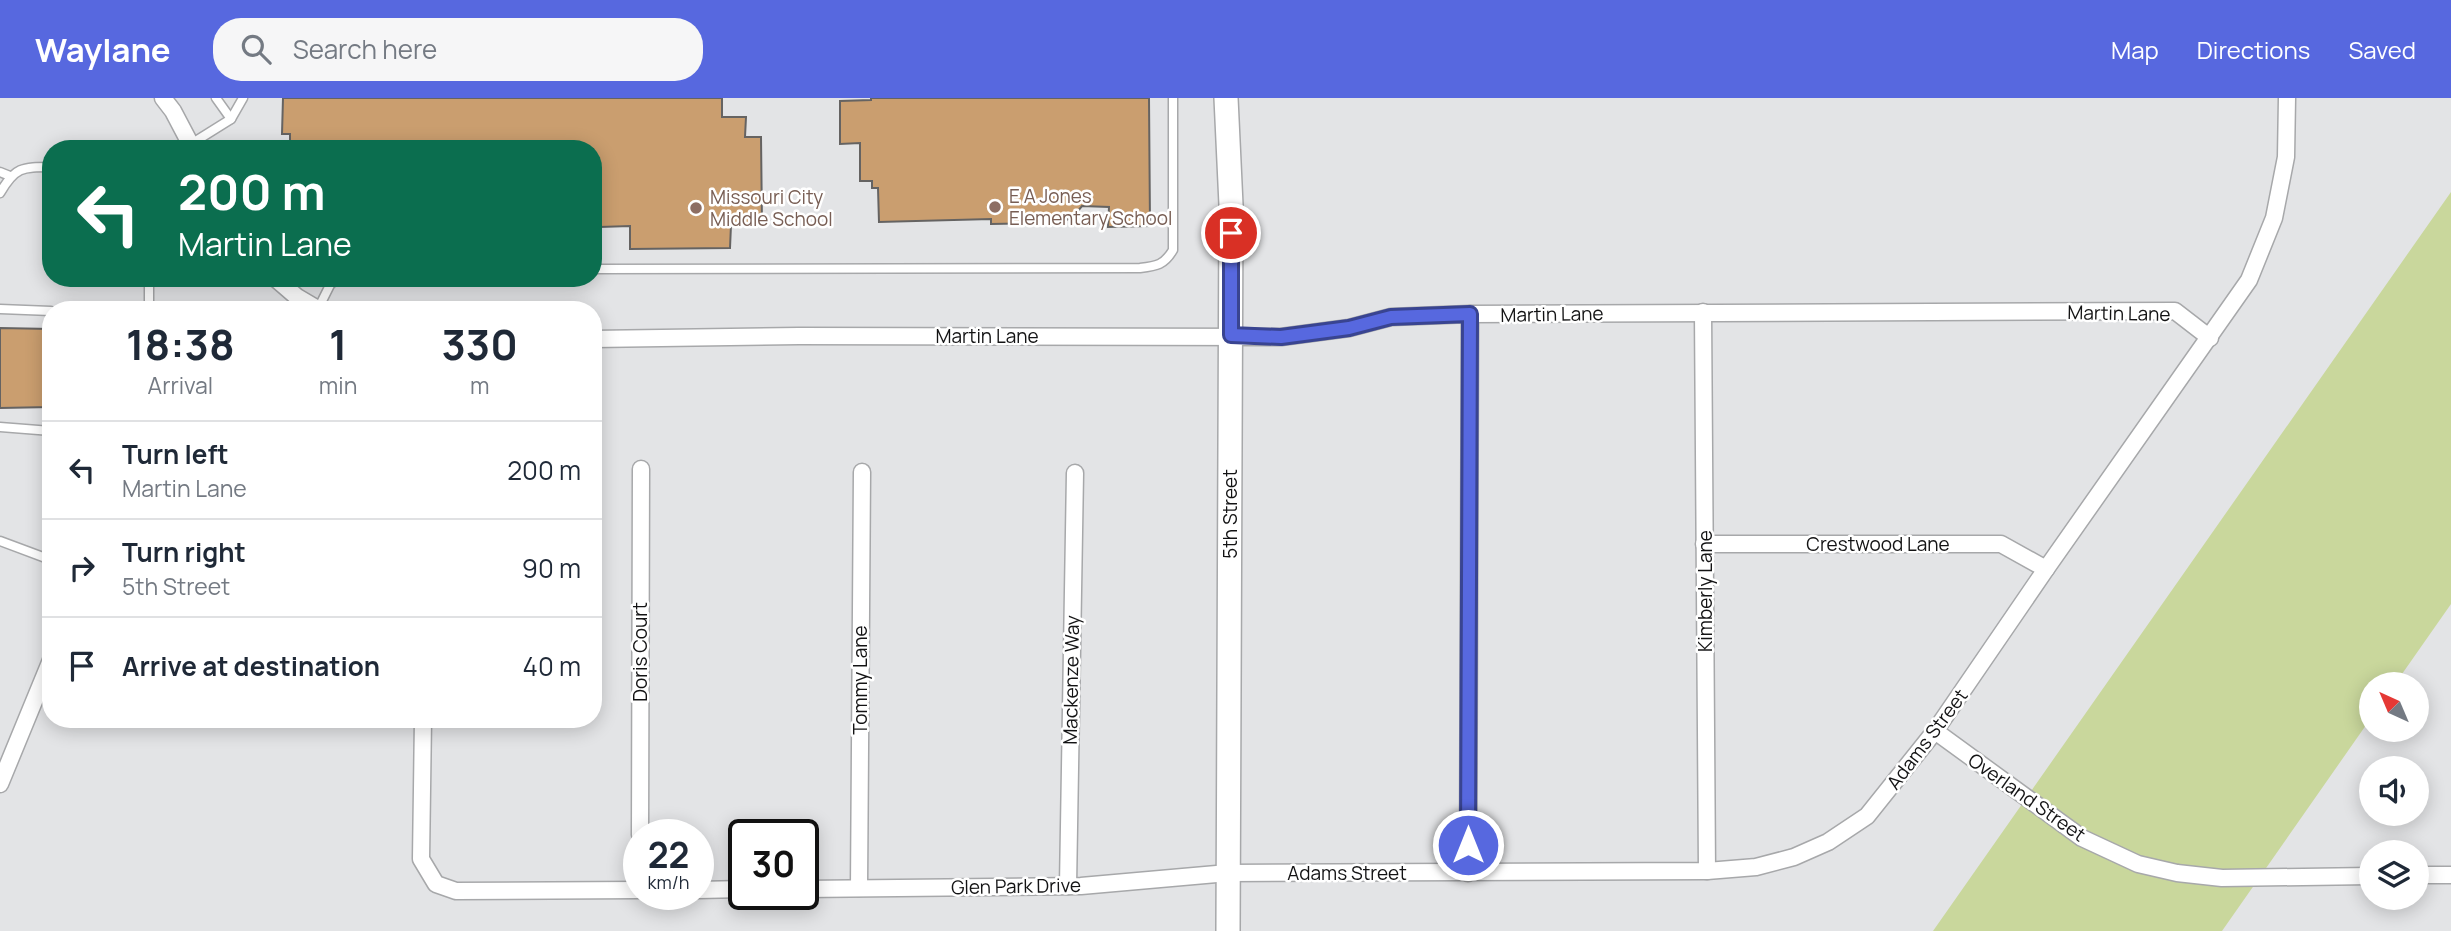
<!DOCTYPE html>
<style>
:root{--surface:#fff;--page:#f6f6f7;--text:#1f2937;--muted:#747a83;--line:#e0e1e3;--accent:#5768df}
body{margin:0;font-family:Manrope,sans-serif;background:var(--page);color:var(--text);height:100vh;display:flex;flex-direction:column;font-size:26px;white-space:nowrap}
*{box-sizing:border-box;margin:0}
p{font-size:23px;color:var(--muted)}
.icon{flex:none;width:38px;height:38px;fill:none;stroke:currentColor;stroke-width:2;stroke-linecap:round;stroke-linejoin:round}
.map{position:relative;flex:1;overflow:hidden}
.side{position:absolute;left:42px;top:203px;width:560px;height:427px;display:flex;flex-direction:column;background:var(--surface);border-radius:28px;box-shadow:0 4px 18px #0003}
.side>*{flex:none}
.guide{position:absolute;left:42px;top:42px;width:560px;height:147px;border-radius:28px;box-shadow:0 4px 18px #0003;background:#0b6e4f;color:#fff;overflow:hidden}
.needle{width:46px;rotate:316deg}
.tools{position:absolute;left:2359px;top:574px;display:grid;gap:14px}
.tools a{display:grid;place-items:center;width:70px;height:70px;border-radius:50%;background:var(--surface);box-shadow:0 4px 18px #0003;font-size:35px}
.speed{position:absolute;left:623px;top:721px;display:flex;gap:14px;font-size:35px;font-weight:700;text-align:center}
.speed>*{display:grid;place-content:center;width:91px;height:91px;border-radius:50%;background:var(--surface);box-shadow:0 4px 18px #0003;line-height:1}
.speed small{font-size:18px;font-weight:400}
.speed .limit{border:4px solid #111;border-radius:10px;background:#fff;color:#111}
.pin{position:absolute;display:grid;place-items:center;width:60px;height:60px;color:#fff;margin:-30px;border:4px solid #fff;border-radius:50%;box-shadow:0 2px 7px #0007}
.me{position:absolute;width:77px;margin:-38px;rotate:0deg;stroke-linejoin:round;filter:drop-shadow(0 0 5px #0008)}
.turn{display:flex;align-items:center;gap:24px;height:147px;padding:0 21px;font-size:32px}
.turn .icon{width:91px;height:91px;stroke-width:2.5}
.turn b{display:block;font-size:49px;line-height:60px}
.eta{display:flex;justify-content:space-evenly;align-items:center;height:119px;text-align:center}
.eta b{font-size:42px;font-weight:700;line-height:49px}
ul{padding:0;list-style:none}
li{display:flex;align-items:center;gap:21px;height:98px;padding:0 21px;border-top:2px solid var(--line)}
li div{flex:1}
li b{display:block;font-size:26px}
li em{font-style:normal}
header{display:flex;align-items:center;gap:42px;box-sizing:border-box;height:98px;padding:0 35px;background:var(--accent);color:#fff}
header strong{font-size:33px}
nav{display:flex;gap:38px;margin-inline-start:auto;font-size:24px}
.search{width:490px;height:63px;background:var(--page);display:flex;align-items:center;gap:18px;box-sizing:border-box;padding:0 24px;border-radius:28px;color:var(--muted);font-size:26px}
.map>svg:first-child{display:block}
.green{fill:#c9d79c}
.building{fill:#ca9e6f;stroke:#656362;stroke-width:2}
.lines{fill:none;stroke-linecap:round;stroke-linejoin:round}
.service-casing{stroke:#a7a8aa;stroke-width:11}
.minor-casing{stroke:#a7a8aa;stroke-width:19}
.secondary-casing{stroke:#a7a8aa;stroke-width:26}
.service{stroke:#fff;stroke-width:8}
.minor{stroke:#fff;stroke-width:16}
.secondary{stroke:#fff;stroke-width:23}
.route-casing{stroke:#394491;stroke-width:18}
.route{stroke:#5768df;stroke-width:12}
.education-dot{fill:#8d6e63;stroke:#fff;stroke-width:2.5}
.labels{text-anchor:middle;stroke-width:5;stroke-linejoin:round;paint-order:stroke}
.education-label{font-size:19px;fill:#785e54;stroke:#fff;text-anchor:start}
.street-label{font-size:19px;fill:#131314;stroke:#fff}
</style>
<header>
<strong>Waylane</strong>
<div class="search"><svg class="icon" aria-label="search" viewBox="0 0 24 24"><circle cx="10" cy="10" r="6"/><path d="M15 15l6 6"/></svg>Search here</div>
<nav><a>Map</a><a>Directions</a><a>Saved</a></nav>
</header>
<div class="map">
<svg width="2451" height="833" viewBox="0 0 2451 833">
<rect width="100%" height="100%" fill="#e3e4e6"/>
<!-- green -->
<path class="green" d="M2451,94V506L2395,586H2371V620L2222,833H1933Z"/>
<!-- building -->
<g class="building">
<path d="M283,0H722V19H746L745,39H761L762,127H731L730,150L630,151V128L600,129L599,86L593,87V51H290V36H282Z"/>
<path d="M871,0H1149L1150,128L1108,129L1109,109L1082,108L1073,119L1060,125L991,126V121L879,124L878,90H872V83H860V45L840,46V3L871,2Z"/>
<path d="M0,230L51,231V309L0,310Z"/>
</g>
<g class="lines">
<defs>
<g id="service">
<path d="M216,0L231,21"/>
<path d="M191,46L231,21L243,0"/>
<path d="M0,74L10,78"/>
<path d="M0,95C15,69 22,69 51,69"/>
<path d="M593,171L1140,170C1157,168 1164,167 1173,152V0"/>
<path d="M0,211L51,213"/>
<path d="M318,211L330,187L337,180"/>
<path d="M149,212V180"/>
<path d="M0,329L51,333"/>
<path d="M0,443L51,462"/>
</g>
<g id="minor">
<path d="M163,0L173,13L193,51"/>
<path d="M275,180L297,199L319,212"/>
<path d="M1703,214L1707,773"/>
<path d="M593,241L799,238L1281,239L1349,230L1391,219L1470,216L2175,213L2210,240"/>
<path d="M1704,446H2001L2046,471"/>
<path d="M423,621L421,761L436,786L456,793L639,792"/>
<path d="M1935,633L2082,740L2138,766L2177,775L2222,780L2371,778"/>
<path d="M0,686L51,562"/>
<path d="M640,737L641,371"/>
<path d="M1468,775L1470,216"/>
<path d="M2417,777H2451"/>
<path d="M1068,788L1075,375"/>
<path d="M859,790L862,374"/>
<path d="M803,791L1081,788L1228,775L1707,773L1756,769L1794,759L1828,744L1867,718L1935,633L2046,471L2249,182L2274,120L2286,59L2287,0"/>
<path d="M698,792L744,791"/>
</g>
<path id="secondary" d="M1226,0L1231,107L1228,833"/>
</defs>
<!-- service casing -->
<use href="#service" class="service-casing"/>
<!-- minor casing -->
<use href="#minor" class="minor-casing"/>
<!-- secondary casing -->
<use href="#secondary" class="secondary-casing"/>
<!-- service -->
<use href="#service" class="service"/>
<!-- minor -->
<use href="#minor" class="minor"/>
<!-- secondary -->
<use href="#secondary" class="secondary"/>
</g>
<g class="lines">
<defs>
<path id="route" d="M1231,135V237L1281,239L1349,230L1391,219L1470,216L1468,747"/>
</defs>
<!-- route casing -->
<use href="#route" class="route-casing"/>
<!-- route -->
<use href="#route" class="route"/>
</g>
<!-- markers -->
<g class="education-dot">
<circle cx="995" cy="109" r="7"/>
<circle cx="696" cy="110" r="7"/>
</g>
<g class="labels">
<!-- education labels -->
<g class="education-label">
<text x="1009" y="105">E A Jones<tspan x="1009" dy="22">Elementary School</tspan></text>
<text x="710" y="106">Missouri City<tspan x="710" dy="22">Middle School</tspan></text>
</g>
<!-- street labels -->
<g class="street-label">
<text transform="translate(2119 215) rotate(1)" y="7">Martin Lane</text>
<text transform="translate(1552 216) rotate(-1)" y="7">Martin Lane</text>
<text x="987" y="245">Martin Lane</text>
<text transform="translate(1230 416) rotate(-90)" y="7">5th Street</text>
<text x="1878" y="453">Crestwood Lane</text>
<text transform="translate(1705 493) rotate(-90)" y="7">Kimberly Lane</text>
<text transform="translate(640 554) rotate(-90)" y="7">Doris Court</text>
<text transform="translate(860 582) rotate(-90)" y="7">Tommy Lane</text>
<text transform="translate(1071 582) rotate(-89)" y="7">Mackenze Way</text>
<text transform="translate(1927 641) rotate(-53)" y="7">Adams Street</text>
<text transform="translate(2027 699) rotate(35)" y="7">Overland Street</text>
<text x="1347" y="782">Adams Street</text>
<text transform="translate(1016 788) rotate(-1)" y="7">Glen Park Drive</text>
</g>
</g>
</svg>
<div class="tools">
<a><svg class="needle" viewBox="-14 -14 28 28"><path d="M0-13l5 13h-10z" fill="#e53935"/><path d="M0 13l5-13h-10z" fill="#747a83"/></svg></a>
<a><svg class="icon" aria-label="sound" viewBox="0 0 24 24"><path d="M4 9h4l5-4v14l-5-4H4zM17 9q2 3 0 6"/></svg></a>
<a><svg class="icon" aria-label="layers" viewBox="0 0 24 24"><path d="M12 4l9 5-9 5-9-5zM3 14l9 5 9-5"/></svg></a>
</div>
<div class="speed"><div>22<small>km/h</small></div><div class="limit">30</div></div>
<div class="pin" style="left:1231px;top:135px;background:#d93025"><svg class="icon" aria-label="arrive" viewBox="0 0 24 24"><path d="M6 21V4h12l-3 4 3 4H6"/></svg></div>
<svg class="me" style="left:1468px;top:747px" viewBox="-20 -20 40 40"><circle r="17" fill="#5768df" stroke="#fff" stroke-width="3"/><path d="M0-11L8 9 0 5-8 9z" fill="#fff"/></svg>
<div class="guide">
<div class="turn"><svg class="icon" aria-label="left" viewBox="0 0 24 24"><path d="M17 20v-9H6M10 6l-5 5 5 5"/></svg><div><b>200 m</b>Martin Lane</div></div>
</div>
<section class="side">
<div class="eta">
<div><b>18:38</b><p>Arrival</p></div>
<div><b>1</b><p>min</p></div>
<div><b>330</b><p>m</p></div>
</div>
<ul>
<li><svg class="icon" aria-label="left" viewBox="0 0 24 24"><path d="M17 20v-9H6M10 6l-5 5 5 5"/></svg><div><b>Turn left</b><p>Martin Lane</p></div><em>200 m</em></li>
<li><svg class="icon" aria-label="right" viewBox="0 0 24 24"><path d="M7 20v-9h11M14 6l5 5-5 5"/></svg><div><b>Turn right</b><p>5th Street</p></div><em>90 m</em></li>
<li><svg class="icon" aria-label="arrive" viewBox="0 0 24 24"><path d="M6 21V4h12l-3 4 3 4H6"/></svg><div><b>Arrive at destination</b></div><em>40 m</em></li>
</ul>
</section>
</div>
